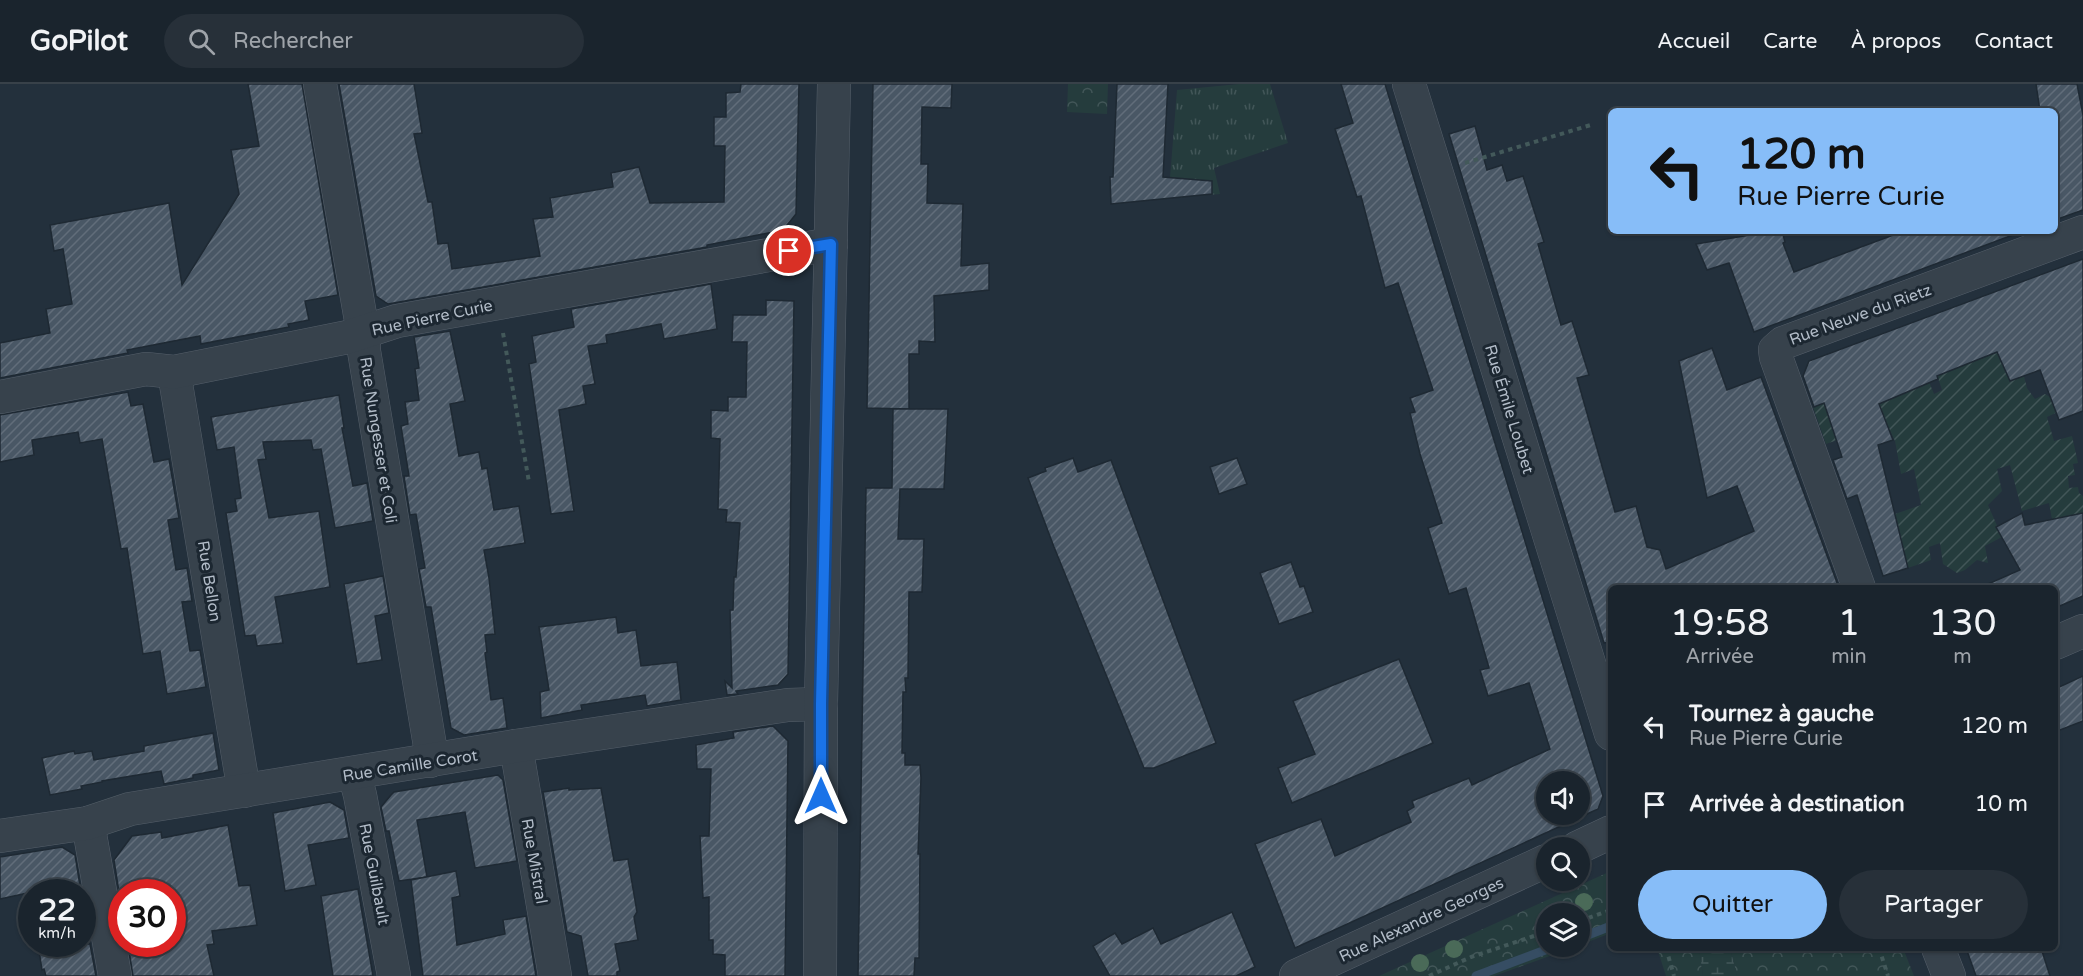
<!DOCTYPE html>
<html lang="fr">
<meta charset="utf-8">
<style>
:root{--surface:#1a242d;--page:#273039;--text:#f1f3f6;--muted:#9fa4aa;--line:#384149;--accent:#87bdf8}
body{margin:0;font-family:"Varela Round",sans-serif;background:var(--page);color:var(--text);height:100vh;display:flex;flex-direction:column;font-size:22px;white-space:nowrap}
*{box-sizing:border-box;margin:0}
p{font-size:20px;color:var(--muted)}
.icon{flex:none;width:33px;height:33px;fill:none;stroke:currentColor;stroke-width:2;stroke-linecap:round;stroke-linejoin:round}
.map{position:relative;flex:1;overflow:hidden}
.details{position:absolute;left:1608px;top:501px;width:450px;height:366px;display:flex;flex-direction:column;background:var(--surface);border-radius:9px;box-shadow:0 2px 4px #0004,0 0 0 2px var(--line)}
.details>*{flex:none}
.hud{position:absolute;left:1608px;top:24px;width:450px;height:126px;border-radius:9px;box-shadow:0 2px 4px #0004,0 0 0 2px var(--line);background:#87bdf8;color:#111;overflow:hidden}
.controls{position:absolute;left:1536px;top:687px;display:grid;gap:12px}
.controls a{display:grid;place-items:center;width:54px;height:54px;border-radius:50%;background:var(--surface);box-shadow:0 2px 4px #0004,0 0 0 2px var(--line);font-size:30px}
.speed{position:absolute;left:18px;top:795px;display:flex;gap:12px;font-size:30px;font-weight:700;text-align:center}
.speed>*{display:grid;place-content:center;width:78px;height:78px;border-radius:50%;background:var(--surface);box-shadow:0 2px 4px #0004,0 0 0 2px var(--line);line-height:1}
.speed small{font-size:15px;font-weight:400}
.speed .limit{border:9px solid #d22;background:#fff;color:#111}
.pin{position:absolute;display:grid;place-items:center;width:51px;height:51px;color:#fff;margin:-26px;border:3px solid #fff;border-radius:50%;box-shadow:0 2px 6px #0007}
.me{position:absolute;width:66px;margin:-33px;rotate:0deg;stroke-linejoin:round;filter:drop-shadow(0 0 4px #0008)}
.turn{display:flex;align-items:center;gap:21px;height:126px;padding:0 30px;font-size:27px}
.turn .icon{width:78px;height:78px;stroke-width:2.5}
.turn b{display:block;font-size:42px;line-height:51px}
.eta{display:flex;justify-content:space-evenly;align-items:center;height:102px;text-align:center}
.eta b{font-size:36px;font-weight:600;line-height:42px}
.action{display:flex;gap:12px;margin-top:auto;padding:12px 30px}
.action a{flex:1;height:69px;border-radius:36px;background:var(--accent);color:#111;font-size:24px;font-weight:600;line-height:69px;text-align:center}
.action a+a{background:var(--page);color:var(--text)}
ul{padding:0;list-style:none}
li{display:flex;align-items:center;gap:18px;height:78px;padding:0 30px}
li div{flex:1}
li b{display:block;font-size:22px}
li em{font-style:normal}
header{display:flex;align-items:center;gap:36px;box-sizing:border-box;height:84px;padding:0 30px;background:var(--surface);border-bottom:2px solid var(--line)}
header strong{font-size:28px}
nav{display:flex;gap:33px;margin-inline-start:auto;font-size:21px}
.search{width:420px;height:54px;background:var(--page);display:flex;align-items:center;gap:15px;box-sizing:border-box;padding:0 21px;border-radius:33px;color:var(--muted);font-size:22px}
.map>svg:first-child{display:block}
.grass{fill:url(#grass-tufts)}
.forest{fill:url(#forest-crowns)}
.wetland{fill:url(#wetland-marsh)}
.garden{fill:url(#garden-furrows)}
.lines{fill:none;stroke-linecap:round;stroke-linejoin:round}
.stream{stroke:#364d63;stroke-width:9}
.building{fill:url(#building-hatch);stroke:#1e2933;stroke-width:1.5;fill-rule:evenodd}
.minor-casing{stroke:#555f6a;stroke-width:34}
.path{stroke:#43595a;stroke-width:4;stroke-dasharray:4.5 4.5;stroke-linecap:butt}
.minor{stroke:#37424c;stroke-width:33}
.tree{fill:#4a6a58}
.route-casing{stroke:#114b97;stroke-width:15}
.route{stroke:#1a73e8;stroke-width:10}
.labels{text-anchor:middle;stroke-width:6;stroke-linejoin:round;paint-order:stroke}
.street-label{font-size:16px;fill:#b2bcc8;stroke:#1c2731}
</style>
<header>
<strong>GoPilot</strong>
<div class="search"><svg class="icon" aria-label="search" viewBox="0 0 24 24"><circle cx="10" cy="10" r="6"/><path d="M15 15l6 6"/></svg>Rechercher</div>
<nav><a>Accueil</a><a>Carte</a><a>À propos</a><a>Contact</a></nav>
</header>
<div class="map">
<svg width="2083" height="892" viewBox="0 0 2083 892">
<defs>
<pattern id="grass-tufts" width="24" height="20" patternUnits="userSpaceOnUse" patternTransform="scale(1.5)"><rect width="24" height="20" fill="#253c3d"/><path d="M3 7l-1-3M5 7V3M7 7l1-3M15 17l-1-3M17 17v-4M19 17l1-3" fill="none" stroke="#425658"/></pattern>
<pattern id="forest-crowns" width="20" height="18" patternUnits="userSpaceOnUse" patternTransform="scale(1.5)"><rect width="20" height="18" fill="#253c3d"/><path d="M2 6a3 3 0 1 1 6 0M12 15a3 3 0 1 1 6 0" fill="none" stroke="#425658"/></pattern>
<pattern id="wetland-marsh" width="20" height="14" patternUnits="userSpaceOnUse" patternTransform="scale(1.5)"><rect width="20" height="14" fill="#253c3d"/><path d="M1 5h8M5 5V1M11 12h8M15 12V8" fill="none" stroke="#425658"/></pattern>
<pattern id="garden-furrows" width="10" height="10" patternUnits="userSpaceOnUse" patternTransform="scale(1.5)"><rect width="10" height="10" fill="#253c3d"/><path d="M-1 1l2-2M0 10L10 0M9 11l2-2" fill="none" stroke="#425658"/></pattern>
<pattern id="building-hatch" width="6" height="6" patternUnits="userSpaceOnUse" patternTransform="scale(1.5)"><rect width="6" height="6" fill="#495765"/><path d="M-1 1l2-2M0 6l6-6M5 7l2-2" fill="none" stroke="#616d7a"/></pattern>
</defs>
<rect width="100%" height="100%" fill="#23303c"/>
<!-- grass -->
<path class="grass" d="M1239,0H1270L1288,59L1214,84L1220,110L1174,114L1175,95L1170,94L1177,6Z"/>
<!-- forest -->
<g class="forest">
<path d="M1068,0H1108L1107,30L1067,28Z"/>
<path d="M1611,787V849L1580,861V830H1546V862L1575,863L1494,892H1379Z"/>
<path d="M1657,864H1699L1703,892H1666Z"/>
<path d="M1730,864H1903L1914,892H1737Z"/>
</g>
<!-- wetland -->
<path class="wetland" d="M1699,864H1730L1737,892H1703Z"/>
<!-- garden -->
<path class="garden" d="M1999,268L2010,297L2024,292L2027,304L2035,315L2045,310L2056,317L2062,326L2047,333L2054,357L2072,352L2078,379L2073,380L2075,391L2068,392L2069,404L2078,403L2079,409L2083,412V431L2053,441L2049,419L2022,427L2010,381L1997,385L2002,407L1988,421L2002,453L1985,462L1988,479L1977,476L1965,486L1957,489L1943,480L1940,459L1929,463L1931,476L1908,484L1895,430L1921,421L1914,385L1901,390L1895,357L1886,339L1826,360L1813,323L1832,316L1880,325L1879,320L1889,316L1922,281L1934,310L1942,306L1933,279L1967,280Z"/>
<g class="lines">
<!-- stream -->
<g class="stream">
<path d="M1580,854L1611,842"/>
<path d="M1476,892L1556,862"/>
</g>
</g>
<!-- building -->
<g class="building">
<path d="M248,0H302L338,211L305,217L309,236L288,240L289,243L201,260L200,252L127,266L128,269L0,294V259L50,249L46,225L72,220L63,165L54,167L50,141L169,119L182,201L239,110L231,66L259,62Z"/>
<path d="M339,0H414L422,49L414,50L428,118H432L438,160L448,159L452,185L540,172L533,135L553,133L550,114L613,103L611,89L639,83L650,119L724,118L725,62H714V33H726V9L740,8L741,0H799L796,130L783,146L707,161V163L388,220L376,212Z"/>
<path d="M873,0H952L951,24L922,23L921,80H928L927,119L963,120L961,182L989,179V206L934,212L935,258L919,257V270H909V325L867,324Z"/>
<path d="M1117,0H1168L1163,93L1212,97V110L1111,120L1110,93H1113Z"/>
<path d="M1341,0H1385L1603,712L1598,725L1295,864L1255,760L1321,735L1335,772L1411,738L1407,727L1414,723L1412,717L1469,694L1472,701L1550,665L1529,599L1488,612L1480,586L1489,584L1466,504L1449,510L1428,444L1442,439L1420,370L1410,329L1415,328L1410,314L1433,306L1398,199L1385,204L1361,112L1357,113L1335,45L1353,39ZM1546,698H1580V730H1546Z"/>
<path d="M2036,0H2077L2083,31V126L2055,136V27H2040Z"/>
<path d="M1475,42L1487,86L1502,81L1507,97L1523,92L1544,158L1538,160L1561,241L1572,237L1589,291L1577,294L1615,428L1636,422L1647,463L1660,466L1666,485L1754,447L1737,402L1707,414L1679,277L1712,264L1727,306L1761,293L1839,504H1611V558L1604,559L1449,50Z"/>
<path d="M1774,147H1782L1785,158L1783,159L1794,188L1904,147H2018V149L1754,248L1729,179L1707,186L1696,160Z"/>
<path d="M2083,175V327L2059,336L2040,286L2010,297L1997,268L1937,292L1938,295L1879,320L1893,356L1878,361L1908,484L1883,492L1857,411L1847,415L1833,376L1842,373L1824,319L1814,323L1803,292L1809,277Z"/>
<path d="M711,200L717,245L664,255L661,240L606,251L607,259L588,262L595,300L583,302L586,320L559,326L574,427L551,430L529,280L536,278L532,252L574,243L571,225Z"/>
<path d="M766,216L794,217L788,590L778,601L736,607L738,610L727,611L725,597L732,604L730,526H733L734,493H736L740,439L726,438L727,426L718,425L720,355L711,354V326L728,327V313H746L747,258H732L733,231H766Z"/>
<path d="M450,247L465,317L450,320L459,372L479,368L482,385L487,384L494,426L519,422L525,459L484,466L489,494L495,550L485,551L487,568L485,569L491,616L503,614L507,644L464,651L451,644L431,523H426L419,485L425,484L416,430L410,431L404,392H409L401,342L408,340L405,318L419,316L415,285L419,284L414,253Z"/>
<path d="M128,308L131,322L143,320L154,378L169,375L179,434L168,436L176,486L187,484L192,517L182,518L190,567L200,566L206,603L167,610L160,567L143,570L127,464L121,465L102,355L80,359L78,348L32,356L34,371L0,378V331Z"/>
<path d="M339,311L344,344H342L353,402L367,399L373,437L335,444L321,365L313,366L311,356L263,358L266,375L258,376L269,434L319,427L330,503L275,513L283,559L257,562L255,551L245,552L226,429L237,427L235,415L241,414L234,363L217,366L211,333Z"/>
<path d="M893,325H948L944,405H900L898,455H924L922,508H909L908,594H905L906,608H903L902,669H905V681H920L921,694L918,770H920L919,874H915L914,892H858L866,404H892Z"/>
<path d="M1073,374L1078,388L1111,376L1216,659L1154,684H1144L1054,463L1028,394L1046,387L1045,384Z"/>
<path d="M1237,374L1247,400L1219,410L1210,383Z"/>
<path d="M2022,429L2025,441L2083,429V512L2055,524V504H1979L2020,486L1996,443Z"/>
<path d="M1291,478L1300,503L1304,502L1313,528L1279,540L1260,489Z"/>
<path d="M383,492L389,529L375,532L382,576L357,580L344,500Z"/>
<path d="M616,533L618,549L636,546L641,582L677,578L681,616L647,622L645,611L581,621L582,626L541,634L540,608L549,606L539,543Z"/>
<path d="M1399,575L1433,659L1292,719L1278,684L1315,670L1293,617Z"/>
<path d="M2083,592V637L2055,648V605Z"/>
<path d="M773,642L788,657L785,892H725V871L713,870V856H709V813L703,814L700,752H709L711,685H697L696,661L734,654L733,648Z"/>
<path d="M213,649L219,686L193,691V694L164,700L161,687L102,697V698L81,702L82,705L50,711L42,674L74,667L75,670L92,667L94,676L144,667V662Z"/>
<path d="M498,691L503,696L517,777L475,784L465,728L417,736L427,793L399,797L389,747H386L381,723L391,711L394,708Z"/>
<path d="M569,704V706L601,704L614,777L628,775L637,828L634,833L638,856L615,860L620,887L617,888V892H588L581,852L567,848L543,708Z"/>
<path d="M330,718L344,726L349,754L308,761L316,801L285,807L273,729Z"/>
<path d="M228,741L239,802L250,801L257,841L212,847L214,860L207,861L214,892H133L128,860H172V808H119L114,776L132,752L161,748L162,754Z"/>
<path d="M62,763L75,771L81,808H32L0,815V773Z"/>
<path d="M456,787L460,812L452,814L457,861L505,850L503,836L526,832L536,892H423L411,796Z"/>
<path d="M358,805L373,892H333L321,812Z"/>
<path d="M1232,828L1255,883L1236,892H1110L1093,862L1115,849L1122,860L1153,844L1161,860Z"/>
<path d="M38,860H90L96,892H46L44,885L42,886Z"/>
<path d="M1966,864H2041L2050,892H1976Z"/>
</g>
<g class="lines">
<defs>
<g id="minor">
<path d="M320,0L363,248L364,267L430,662V677"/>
<path d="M1409,0L1611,650"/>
<path d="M174,288L244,707"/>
<path d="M0,313L146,285L174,288L348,253L397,237L831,160"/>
<path d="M1859,504L1776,273L1775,266L1783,259L2083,148"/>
<path d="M2055,559L2083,547"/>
<path d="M516,662L555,892"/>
<path d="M354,689L360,711L394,892"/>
<path d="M88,739L115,892"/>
<path d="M0,752L88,739L130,725L516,662L788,621L821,620"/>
<path d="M1577,764L1611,748"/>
<path d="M1938,864L1949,892"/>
<path d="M820,892L821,620L834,0"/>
<path d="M1296,892L1546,777"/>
</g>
</defs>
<!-- minor casing -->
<use href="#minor" class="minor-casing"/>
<!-- path -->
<g class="path">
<path d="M1465,79L1594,40"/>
<path d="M503,249L529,398"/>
<path d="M1580,837L1611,826"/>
<path d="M1666,864L1674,892"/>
<path d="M1879,864L1888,892"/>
<path d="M1429,892L1471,873L1546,848"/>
</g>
<!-- minor -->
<use href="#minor" class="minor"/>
</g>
<!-- trees -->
<g class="tree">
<circle cx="1584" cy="818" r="9"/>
<circle cx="1454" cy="865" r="9"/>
<circle cx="1420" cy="879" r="9"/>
</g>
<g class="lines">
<defs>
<path id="route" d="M789,167L831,160L821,620V712"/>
</defs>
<!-- route casing -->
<use href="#route" class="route-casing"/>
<!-- route -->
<use href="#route" class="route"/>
</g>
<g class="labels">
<!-- street labels -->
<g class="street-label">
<text transform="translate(1860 230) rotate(-20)" y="6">Rue Neuve du Rietz</text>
<text transform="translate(432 233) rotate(-12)" y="6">Rue Pierre Curie</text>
<text transform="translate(1510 325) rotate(73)" y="6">Rue Émile Loubet</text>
<text transform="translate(379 356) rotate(81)" y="6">Rue Nungesser et Coli</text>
<text transform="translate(210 497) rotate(81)" y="6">Rue Bellon</text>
<text transform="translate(410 681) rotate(-9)" y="6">Rue Camille Corot</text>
<text transform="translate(535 777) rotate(80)" y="6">Rue Mistral</text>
<text transform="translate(375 790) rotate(79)" y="6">Rue Guilbault</text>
<text transform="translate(1421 835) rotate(-25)" y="6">Rue Alexandre Georges</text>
</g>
</g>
</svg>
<div class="controls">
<a><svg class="icon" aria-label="sound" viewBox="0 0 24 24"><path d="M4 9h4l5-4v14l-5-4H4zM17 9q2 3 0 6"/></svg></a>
<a><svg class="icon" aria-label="search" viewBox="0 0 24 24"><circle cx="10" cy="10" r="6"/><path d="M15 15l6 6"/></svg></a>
<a><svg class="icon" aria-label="layers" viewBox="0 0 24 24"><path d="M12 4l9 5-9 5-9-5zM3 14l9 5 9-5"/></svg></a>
</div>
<div class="speed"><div>22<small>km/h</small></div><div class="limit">30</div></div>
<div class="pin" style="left:789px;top:167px;background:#d93025"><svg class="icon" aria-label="arrive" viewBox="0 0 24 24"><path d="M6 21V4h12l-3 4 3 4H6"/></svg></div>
<svg class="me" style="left:821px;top:712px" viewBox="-20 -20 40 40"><path d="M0-17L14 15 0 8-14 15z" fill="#1a73e8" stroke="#fff" stroke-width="4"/></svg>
<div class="hud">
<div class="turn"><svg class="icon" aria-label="left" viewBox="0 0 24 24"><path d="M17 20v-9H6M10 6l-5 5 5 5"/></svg><div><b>120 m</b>Rue Pierre Curie</div></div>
</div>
<section class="details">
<div class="eta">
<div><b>19:58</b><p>Arrivée</p></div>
<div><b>1</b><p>min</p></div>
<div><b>130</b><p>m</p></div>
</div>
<ul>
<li><svg class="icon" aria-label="left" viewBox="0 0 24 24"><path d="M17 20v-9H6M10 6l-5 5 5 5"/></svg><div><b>Tournez à gauche</b><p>Rue Pierre Curie</p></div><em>120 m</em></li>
<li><svg class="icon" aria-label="arrive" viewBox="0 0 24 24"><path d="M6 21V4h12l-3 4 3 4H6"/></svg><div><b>Arrivée à destination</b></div><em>10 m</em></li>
</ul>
<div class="action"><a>Quitter</a><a>Partager</a></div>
</section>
</div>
